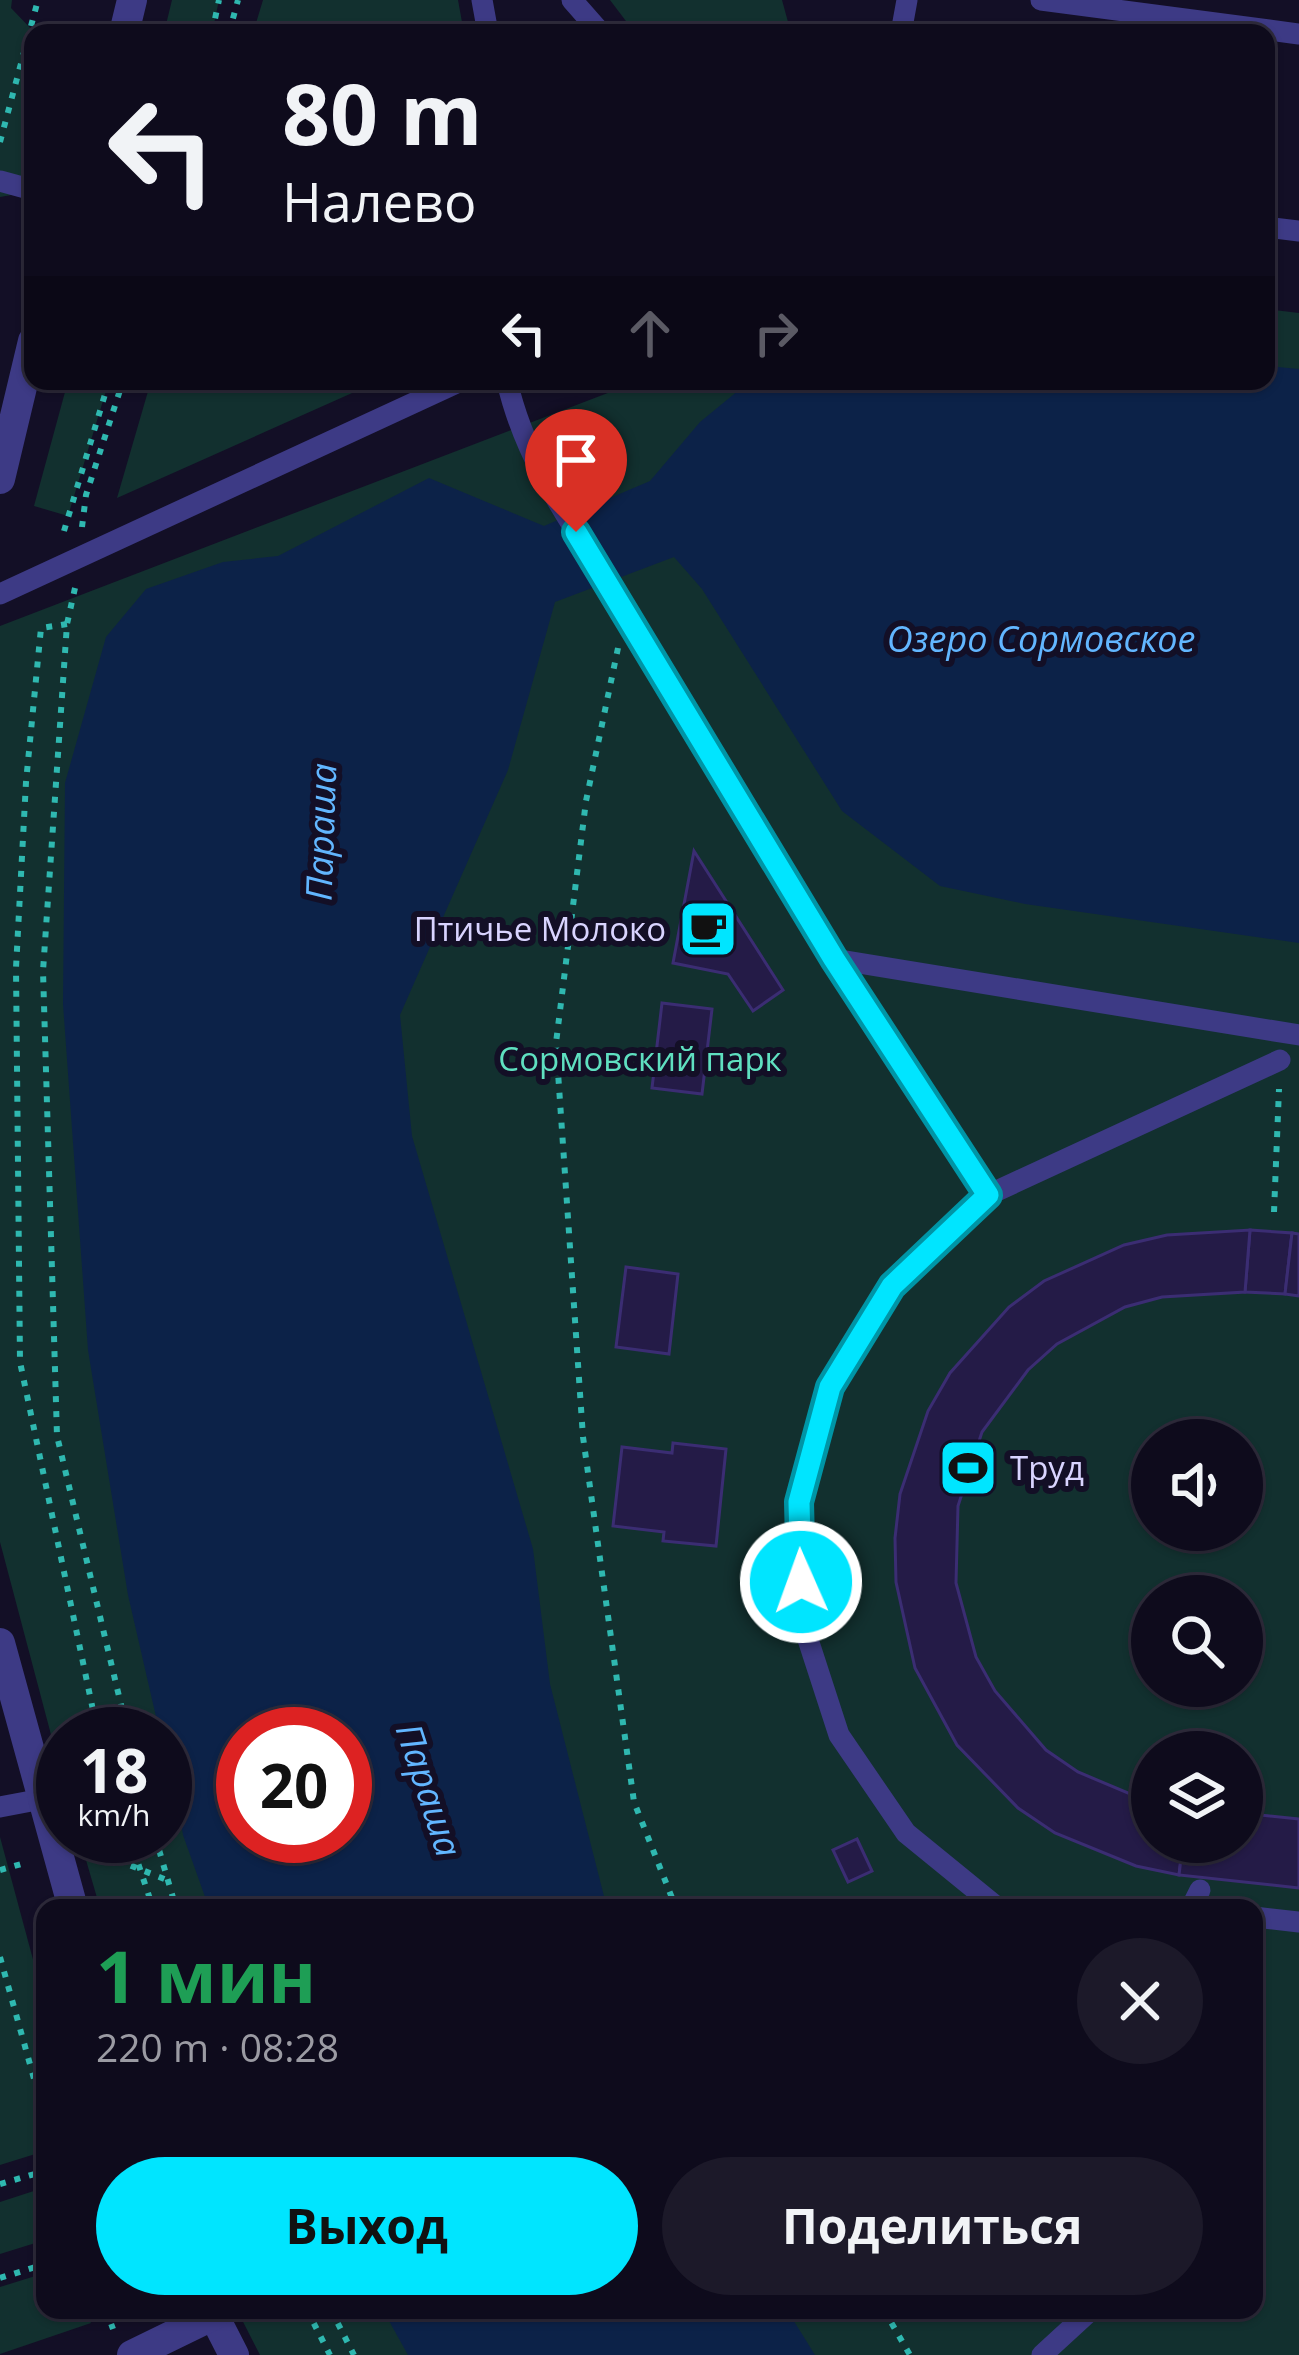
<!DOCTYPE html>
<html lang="ru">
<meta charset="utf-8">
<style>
:root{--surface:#0e0b1c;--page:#1c1929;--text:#f1f3f6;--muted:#9b9ba3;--line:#2e2b3b;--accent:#00e5ff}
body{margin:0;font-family:"Open Sans",sans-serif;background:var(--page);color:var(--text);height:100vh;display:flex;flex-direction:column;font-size:45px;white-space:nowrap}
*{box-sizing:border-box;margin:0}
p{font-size:39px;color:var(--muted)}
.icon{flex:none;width:66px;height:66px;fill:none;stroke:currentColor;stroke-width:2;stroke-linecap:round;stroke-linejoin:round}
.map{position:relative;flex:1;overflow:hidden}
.details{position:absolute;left:36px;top:1899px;width:1227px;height:420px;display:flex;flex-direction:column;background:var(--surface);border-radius:24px;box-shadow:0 3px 9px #0004,0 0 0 3px var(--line)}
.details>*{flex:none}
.banner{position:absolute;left:24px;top:24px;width:1251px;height:366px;border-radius:24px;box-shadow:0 3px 9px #0004,0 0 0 3px var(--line);background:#0e0b1c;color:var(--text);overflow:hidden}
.buttons{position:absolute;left:1131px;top:1419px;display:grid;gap:24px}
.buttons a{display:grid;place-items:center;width:132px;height:132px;border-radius:50%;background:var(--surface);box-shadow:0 3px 9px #0004,0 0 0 3px var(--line);font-size:60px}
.speed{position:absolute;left:36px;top:1707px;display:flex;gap:24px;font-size:60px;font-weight:700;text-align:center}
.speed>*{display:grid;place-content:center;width:156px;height:156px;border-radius:50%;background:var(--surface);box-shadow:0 3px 9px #0004,0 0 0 3px var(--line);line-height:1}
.speed small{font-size:30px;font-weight:400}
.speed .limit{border:18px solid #d22;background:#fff;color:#111}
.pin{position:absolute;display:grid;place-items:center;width:102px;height:102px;color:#fff;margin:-123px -51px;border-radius:50% 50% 50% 0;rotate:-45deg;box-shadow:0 0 12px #0007}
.pin .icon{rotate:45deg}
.me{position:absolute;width:132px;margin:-66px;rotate:358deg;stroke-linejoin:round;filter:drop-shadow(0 0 9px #0008)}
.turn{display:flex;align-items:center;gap:42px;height:252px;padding:0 60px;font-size:54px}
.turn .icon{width:156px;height:156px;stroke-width:2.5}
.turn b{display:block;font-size:84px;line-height:102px}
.lanes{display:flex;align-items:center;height:114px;padding:0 60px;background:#0003;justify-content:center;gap:60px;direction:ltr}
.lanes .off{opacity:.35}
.round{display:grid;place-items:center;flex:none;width:126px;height:126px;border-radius:63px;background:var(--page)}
.summary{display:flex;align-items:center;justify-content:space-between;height:204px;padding:0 60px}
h1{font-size:72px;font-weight:700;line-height:90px;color:#1e9e55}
.primary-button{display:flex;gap:24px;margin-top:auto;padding:24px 60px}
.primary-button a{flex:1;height:138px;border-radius:72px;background:var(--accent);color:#111;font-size:48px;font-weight:700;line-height:138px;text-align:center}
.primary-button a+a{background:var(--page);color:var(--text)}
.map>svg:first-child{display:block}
.green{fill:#12302f;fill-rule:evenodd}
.water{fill:#0c2248;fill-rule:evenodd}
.building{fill:#241b47;stroke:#3b2d73;stroke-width:3}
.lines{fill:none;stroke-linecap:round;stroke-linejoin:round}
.path{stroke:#2fb8b0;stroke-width:6;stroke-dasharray:6 9;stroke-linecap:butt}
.service{stroke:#3d3a85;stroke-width:21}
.tertiary{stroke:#3d3a85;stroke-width:30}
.route-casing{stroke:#0095a6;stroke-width:30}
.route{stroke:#00e5ff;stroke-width:21}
.labels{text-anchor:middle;stroke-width:12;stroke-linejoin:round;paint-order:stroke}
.poi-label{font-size:33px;fill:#d9d4ff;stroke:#130f26;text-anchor:end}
.park-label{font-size:33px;fill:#5fe0c0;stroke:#130f26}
.water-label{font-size:36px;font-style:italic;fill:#62b6ff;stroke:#130f26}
</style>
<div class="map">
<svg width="1299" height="2355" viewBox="0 0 1299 2355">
<rect width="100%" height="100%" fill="#130f26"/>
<!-- green -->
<g class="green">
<path d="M0,0H12L11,8L35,33L33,152L17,194L0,197Z"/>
<path d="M172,0H219L212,33H164Z"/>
<path d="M263,0H458L464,33H253Z"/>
<path d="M610,0H782L791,33H635Z"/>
<path d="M1266,309L1299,313V2355H260L237,2310H1254V1908H100L79,1836H165V1734H63V1780L0,1542V626L639,381H1266ZM1152,1440H1242V1530H1152ZM1152,1596H1242V1686H1152ZM243,1734H345V1836H243ZM1152,1752H1242V1842H1152Z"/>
<path d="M68,381H109L68,516L34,506Z"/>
<path d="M151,381H379L117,498Z"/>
<path d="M0,1837L45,2004V2151L0,2165Z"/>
<path d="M43,2188L45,2240L0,2254V2202Z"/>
<path d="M45,2273V2310H85L91,2323L0,2354V2287Z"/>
</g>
<!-- water -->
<g class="water">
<path d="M1266,366L1299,369V943L1025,904L940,886L842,811L702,589L674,557L555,602L508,770L400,1015L412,1136L533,1549L550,1684L607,1908H209L183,1835L165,1734H160L128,1595L88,1350L63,1004L65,783L106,637L146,589L223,562L278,556L429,478L544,526L650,481L700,422L750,381H1266ZM243,1734H345V1836H243Z"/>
<path d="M383,2310H787L815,2355H408Z"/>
</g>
<!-- building -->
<g class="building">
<path d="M694,851L783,990L753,1011L728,974L673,963Z"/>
<path d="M662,1003L712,1009L702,1094L652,1088Z"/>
<path d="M1250,1230L1292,1233L1285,1294L1245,1292Z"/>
<path d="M1250,1230L1245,1292L1162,1297L1125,1307L1057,1344L1028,1370L982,1432L958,1506L956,1583L976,1657L995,1691L1046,1750L1078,1772L1152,1803V1842H1183L1179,1875L1136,1866L1055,1833L1018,1808L957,1745L915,1668L896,1582L895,1538L900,1494L928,1411L950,1373L1009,1307L1044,1281L1124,1245L1167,1235Z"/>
<path d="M1292,1233L1299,1234V1296L1285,1294Z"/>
<path d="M626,1267L678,1274L669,1354L616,1347Z"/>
<path d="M673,1443L726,1449L716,1546L663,1541L664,1532L613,1526L622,1447L672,1453Z"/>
<path d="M1242,1813L1299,1819V1888L1179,1875L1183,1842H1242Z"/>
<path d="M857,1839L872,1871L848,1882L833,1850Z"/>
</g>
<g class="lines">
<!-- path -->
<g class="path">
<path d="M212,33L219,0"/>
<path d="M229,33L238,0"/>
<path d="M0,142L38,0"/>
<path d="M82,527L86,495L123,381"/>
<path d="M64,531L109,381"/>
<path d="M75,588L67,624L43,971L57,1436L128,1734"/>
<path d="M67,624L41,628L26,782L16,968L20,1362L98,1734"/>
<path d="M618,648L586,801L556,1043L583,1437L634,1802L676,1908"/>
<path d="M1274,1212L1279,1089"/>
<path d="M129,1836L153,1908"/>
<path d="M155,1836L176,1908"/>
<path d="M89,1849L167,1880"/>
<path d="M0,1870L25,1863"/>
<path d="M0,1957L45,2118"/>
<path d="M0,2184L45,2171"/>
<path d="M0,2278L45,2264"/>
<path d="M106,2310L113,2329"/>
<path d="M307,2310L330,2355"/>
<path d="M331,2310L354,2355"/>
<path d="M884,2310L910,2355"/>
</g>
<!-- service -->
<g class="service">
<path d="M482,0L488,33"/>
<path d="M572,0L601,33"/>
<path d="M1041,0L1299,34"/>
<path d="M901,33L907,0"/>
<path d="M0,181L33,190"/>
<path d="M1266,227L1299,231"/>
<path d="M507,381C527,470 582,537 629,614C699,728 767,843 834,959L1299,1035"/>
<path d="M0,594L461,381"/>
<path d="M834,959L988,1195"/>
<path d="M0,1807L42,1799"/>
<path d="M998,1908L906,1833L839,1735L802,1621L799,1502L830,1387L893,1286L988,1195L1280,1060"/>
<path d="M1191,1908L1200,1890"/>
<path d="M1254,1917L1299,1922"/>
<path d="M1042,2355L1091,2310"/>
</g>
<!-- tertiary -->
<g class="tertiary">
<path d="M124,33L132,0"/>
<path d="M0,479L33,341"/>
<path d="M0,1643L73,1908"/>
<path d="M211,2310L234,2355"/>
<path d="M132,2355L214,2315"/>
</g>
</g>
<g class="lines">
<defs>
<path id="route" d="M576,532L834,959L988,1195L892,1286L830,1387L799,1502L801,1582"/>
</defs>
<!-- route casing -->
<use href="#route" class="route-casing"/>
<!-- route -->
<use href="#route" class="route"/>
</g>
<!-- icons -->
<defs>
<symbol id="cafe-square" viewBox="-11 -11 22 22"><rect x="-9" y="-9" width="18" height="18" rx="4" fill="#00e5ff" stroke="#130f26"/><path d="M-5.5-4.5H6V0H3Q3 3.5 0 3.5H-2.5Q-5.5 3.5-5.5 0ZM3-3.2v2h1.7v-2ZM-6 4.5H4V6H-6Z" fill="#111"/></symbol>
<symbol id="stadium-square" viewBox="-11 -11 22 22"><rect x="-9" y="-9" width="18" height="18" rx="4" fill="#00e5ff" stroke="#130f26"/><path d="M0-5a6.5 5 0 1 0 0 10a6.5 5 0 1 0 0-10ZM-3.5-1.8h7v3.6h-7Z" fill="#111"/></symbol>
</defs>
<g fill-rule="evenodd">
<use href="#cafe-square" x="675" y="896" width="66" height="66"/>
<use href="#stadium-square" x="935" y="1435" width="66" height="66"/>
</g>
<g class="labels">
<!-- poi labels -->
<g class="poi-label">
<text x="666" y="941">Птичье Молоко</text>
<text x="1010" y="1480" text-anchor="start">Труд</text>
</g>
<!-- park labels -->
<g class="park-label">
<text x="640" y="1071">Сормовский парк</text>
</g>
<!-- water labels -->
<g class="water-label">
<text x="1041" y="652">Озеро Сормовское</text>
<text transform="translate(321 832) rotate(-88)" y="13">Параша</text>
<text transform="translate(429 1790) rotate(72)" y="13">Параша</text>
</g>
</g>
</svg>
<div class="buttons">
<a><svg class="icon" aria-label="sound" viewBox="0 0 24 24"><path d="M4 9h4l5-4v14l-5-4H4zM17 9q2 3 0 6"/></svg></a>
<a><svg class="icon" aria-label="search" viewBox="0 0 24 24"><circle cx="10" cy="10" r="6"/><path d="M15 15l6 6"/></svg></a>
<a><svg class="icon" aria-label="layers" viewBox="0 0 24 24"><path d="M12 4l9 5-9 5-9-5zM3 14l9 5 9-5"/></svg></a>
</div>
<div class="speed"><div>18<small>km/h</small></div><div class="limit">20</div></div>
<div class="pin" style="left:576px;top:532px;background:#d93025"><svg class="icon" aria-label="arrive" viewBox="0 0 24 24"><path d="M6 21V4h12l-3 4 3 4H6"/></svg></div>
<svg class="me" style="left:801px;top:1582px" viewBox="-20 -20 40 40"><circle r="17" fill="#00e5ff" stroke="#fff" stroke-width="3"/><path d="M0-11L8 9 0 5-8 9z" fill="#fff"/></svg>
<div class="banner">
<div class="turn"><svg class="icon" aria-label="left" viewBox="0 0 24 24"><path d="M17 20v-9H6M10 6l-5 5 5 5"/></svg><div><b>80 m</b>Налево</div></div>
<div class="lanes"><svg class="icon" aria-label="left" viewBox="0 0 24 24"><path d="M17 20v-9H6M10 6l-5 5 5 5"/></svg><svg class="icon off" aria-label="ahead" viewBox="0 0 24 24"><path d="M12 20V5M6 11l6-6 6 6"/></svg><svg class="icon off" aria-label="right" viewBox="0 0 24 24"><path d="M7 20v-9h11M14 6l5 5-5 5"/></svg></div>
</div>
<section class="details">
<div class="summary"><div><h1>1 мин</h1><p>220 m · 08:28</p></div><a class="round"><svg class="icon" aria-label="close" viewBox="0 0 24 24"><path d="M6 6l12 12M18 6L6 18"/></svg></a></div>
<div class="primary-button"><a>Выход</a><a>Поделиться</a></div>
</section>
</div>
